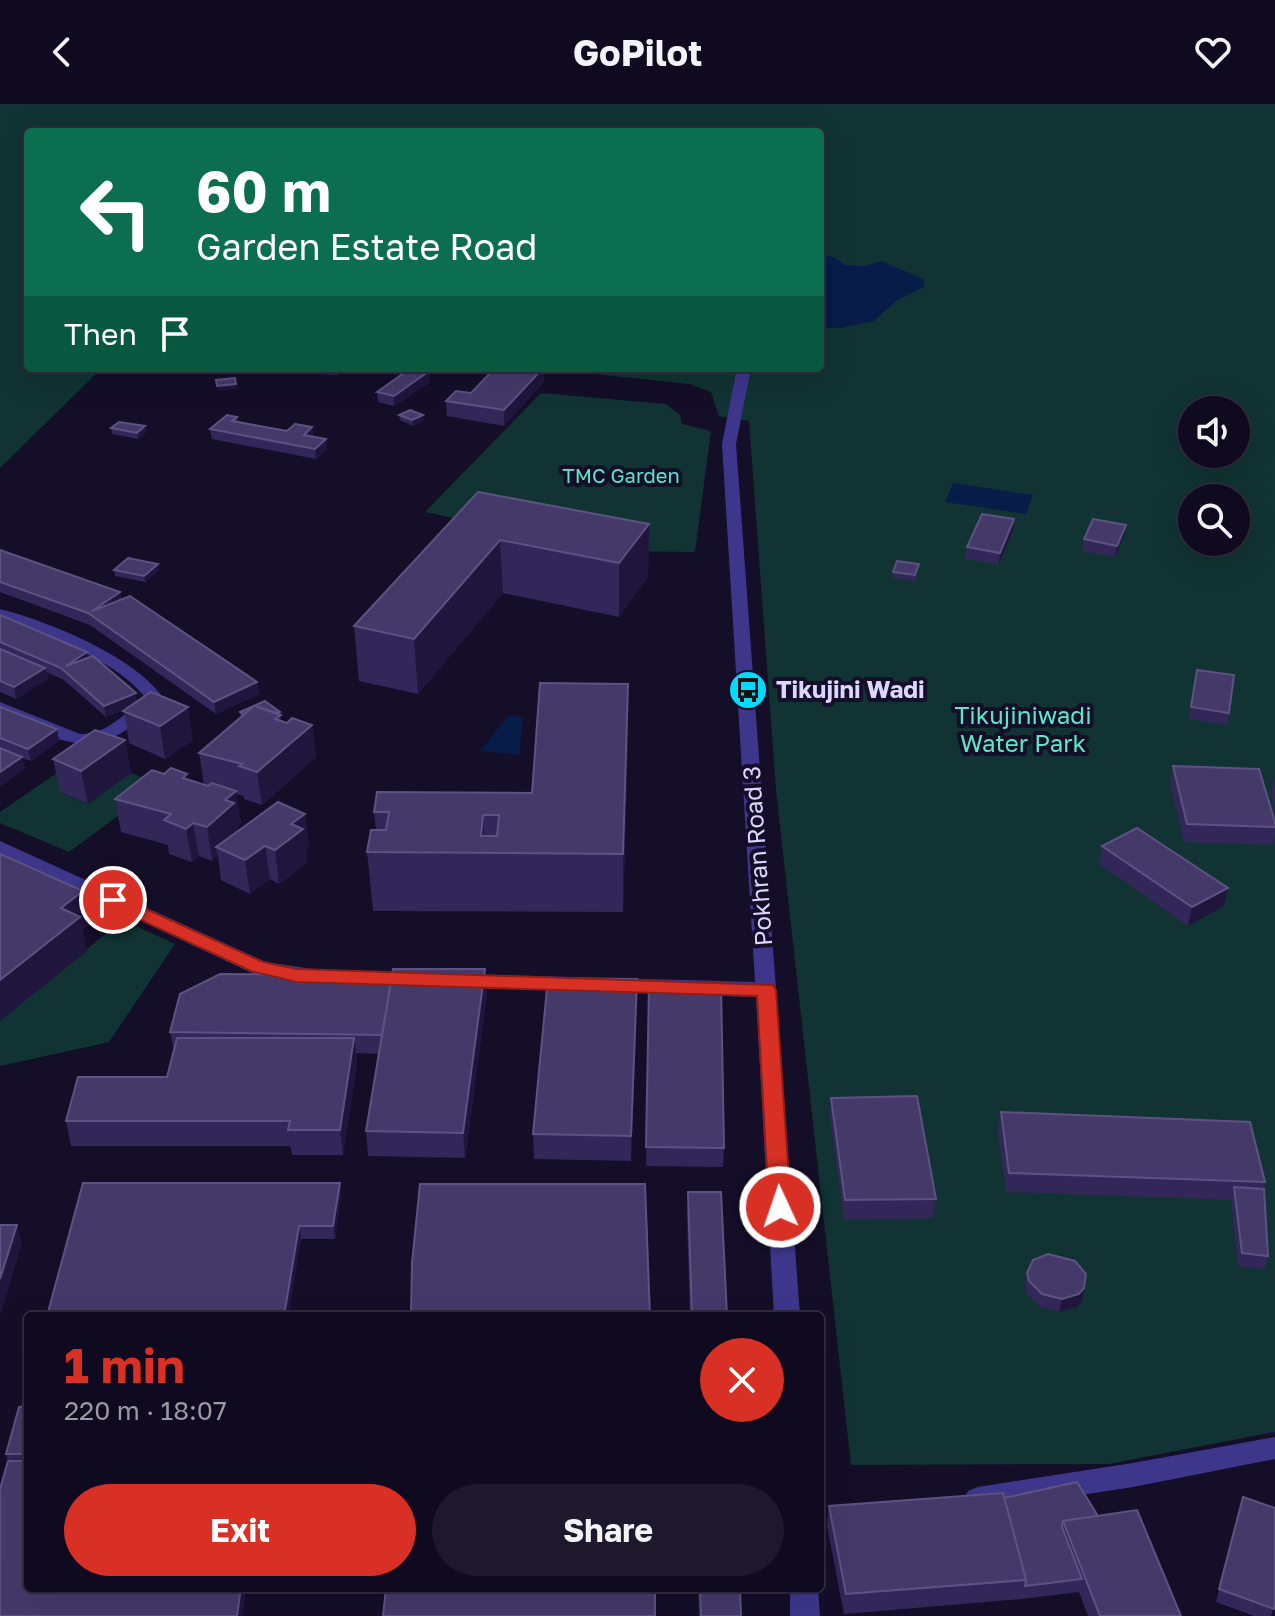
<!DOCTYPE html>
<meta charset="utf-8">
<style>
:root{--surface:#0f0a1f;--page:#1d182c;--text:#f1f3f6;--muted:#9b9aa4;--line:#2f2b3d;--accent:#d93025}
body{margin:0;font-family:"Golos Text",sans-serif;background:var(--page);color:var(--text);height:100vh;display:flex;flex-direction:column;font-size:30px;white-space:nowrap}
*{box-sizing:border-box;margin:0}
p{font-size:26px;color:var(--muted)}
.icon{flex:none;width:44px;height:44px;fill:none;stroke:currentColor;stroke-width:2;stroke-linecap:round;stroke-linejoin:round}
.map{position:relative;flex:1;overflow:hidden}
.drawer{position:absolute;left:24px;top:1208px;width:800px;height:280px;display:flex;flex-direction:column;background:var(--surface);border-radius:8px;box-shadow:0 8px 32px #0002,0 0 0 2px var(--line)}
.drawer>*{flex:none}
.top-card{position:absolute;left:24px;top:24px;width:800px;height:244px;border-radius:8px;box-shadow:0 8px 32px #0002,0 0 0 2px var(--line);background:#0b6e4f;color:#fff;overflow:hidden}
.buttons{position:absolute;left:1178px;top:292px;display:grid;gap:16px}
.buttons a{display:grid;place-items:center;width:72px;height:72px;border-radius:50%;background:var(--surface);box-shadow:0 8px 32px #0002,0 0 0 2px var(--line);font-size:40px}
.pin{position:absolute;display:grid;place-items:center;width:68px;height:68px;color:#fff;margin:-34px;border:4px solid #fff;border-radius:50%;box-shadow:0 2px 8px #0007}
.me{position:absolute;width:88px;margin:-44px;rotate:357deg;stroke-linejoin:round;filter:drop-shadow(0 0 6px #0008)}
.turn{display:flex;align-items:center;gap:28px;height:168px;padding:0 40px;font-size:36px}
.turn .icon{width:104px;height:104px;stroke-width:2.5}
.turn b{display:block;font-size:56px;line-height:68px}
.then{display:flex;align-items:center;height:76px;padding:0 40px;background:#0003;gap:16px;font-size:30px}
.round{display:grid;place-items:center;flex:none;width:84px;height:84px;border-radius:42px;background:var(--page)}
.summary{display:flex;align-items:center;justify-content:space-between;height:136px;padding:0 40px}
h1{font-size:48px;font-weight:700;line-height:60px;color:var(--accent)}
.action{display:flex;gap:16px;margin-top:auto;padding:16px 40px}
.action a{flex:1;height:92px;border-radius:48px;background:var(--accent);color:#fff;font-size:32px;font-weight:700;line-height:92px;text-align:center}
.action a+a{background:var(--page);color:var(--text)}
header{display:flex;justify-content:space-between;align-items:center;height:104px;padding:0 40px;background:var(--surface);font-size:36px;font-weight:700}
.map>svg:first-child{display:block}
.green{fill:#133;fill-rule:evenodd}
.water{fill:#071c49}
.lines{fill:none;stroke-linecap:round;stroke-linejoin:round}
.minor{fill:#3e368b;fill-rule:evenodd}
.wall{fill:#332658}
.shaded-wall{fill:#1f153d}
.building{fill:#45396a;stroke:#5d5281;stroke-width:2;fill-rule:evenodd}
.route{fill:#d93025;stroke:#8d1f18;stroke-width:2}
.labels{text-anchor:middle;stroke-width:8;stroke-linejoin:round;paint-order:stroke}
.far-park-label{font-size:20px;fill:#5ae8cb;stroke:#140e29}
.poi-label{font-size:24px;font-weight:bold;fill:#ddd6ff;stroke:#140e29;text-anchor:start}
.park-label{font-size:24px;fill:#5ae8cb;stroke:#140e29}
.street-label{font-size:24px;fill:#ddd6ff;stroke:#140e29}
</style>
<header><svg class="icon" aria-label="back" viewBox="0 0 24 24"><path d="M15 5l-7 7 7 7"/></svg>GoPilot<svg class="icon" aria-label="heart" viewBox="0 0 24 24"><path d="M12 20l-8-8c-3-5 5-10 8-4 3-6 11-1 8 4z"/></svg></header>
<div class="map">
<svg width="1275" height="1512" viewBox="0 0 1275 1512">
<rect width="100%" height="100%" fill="#140e29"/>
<!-- green -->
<g class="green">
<path d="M0,0H1275V1328L1109,1360L851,1361L776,686L749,317L719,312L711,288L690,280L536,264H820V28H28V264H102L0,364ZM1192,306H1236V350H1192ZM1192,394H1236V438H1192Z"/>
<path d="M541,289L666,300L680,311L682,320L711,327L695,448L609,447L425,408Z"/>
<path d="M83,651L60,688L87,700L131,669L160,681L69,748L0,719V708Z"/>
<path d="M123,816L175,840L109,938L0,962V915Z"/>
</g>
<!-- water -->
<g class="water">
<path d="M820,151L833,153L845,161L866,162L881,157L924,175V183L896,197L874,217L839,224H820Z"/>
<path d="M953,379L1033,391L1026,410L945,398Z"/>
<path d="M509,611L523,614L519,651L480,647Z"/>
</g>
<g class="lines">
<!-- minor -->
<g class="minor">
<path d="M737,264H751L736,340L800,1212H774L756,893L612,888L604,886L601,881L604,876L612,874L755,878L722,340Z"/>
<path d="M0,505C48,517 133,552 162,592C154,606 144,613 132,622C84,658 48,630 0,610V598L80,630C105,631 121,612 140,599L144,592C110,551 48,535 0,516Z"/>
<path d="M0,737L266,858L313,865L321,867L324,872L321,877C298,883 271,875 250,868L0,751Z"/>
<path d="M460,870L572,873L580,875L583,880L580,885L572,887L452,882L449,877L452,872Z"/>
<path d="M1275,1333V1355L1133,1383L978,1407L968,1403L964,1395L968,1387L978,1383L1133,1359Z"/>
<path d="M790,1484H818L820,1512H790Z"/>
</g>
</g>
<!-- wall -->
<g class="wall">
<path d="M337,264L338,271L318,270L317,265Z"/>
<path d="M495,264H544V278L504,322L447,312L446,297L471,289Z"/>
<path d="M430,278L394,302L378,298L377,288Z"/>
<path d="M399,311L424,316L413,322L400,316Z"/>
<path d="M237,313L238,318L287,327L312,323L313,332L326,335L327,345L316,355L212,335L210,325Z"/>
<path d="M145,322L146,328L138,335L112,330L111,324Z"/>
<path d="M478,388L649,420L648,473L619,513L503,489L418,590L359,577L354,522Z"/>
<path d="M1014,415L1013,426L999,460L965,455L967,443Z"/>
<path d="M1124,432L1115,453L1082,447L1084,435Z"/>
<path d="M0,446L120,488L121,495L257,578L259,590L216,610L90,521L0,488Z"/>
<path d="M919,460L915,477L893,474V468Z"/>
<path d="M114,466H159L145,478L115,472Z"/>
<path d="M0,511L88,554L138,597L193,636L165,655L129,639L124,606L106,613L64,576L46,568L48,575L16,595L0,588Z"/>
<path d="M1197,566L1229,609L1227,621L1189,615Z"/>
<path d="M628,580V636L623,808L373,807L367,748L376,726L374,708L532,689Z"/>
<path d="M0,603L57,625L59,637L31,657L22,654L25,665L0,682Z"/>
<path d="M240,608H280L281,617L287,619L312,621L316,653L262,701L244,695V692L236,690L241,720L238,722V727L305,710L309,744L306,746L307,759L279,780L270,775L250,790L221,776L218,752L212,757L199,752L192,758L169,750L168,741L121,728L115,695L164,670L204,681L199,649L241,614Z"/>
<path d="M125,636L131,669L88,700L60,688L53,655Z"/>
<path d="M1173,662L1275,718V730L1272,741L1184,738L1170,680Z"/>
<path d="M1275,672V708L1271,689Z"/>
<path d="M1102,742L1224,802L1188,822L1099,760Z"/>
<path d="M485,865L487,890L465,1054L368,1052L366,1027L379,950L356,949L357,959L343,1051H292L290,1042H71L66,1017L167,973L174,947L170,928L392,871Z"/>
<path d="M649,881L724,1044L723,1063L646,1062Z"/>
<path d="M637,899L631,1057L534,1055L533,1030Z"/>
<path d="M831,994L936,1095L933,1114L844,1116L830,1013Z"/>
<path d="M1001,1008L1265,1078L1264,1085L1268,1152L1265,1165L1238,1162L1231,1096L1006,1088L998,1027Z"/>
<path d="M688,1088L727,1212H690L687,1113Z"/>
<path d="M341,1092L335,1135H301L288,1212H47Z"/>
<path d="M1027,1169L1084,1184L1082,1197L1077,1203L1059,1208L1040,1203L1027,1190L1025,1182Z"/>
<path d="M28,1282V1484H246L242,1512H0L8,1357L6,1350L22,1303Z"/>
<path d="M1004,1394L1098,1412L1181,1512H1088L1079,1488L1022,1495L844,1510L827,1422L829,1402Z"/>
<path d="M1239,1406L1275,1498L1271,1512H1254L1216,1498Z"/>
<path d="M698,1484H740L741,1512H699Z"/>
</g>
<!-- shaded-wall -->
<g class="shaded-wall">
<path d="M543,264H544V278L504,322V306Z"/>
<path d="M429,267L430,278L394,302V292Z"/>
<path d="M236,280L237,285L218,287L217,282Z"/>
<path d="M423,311L424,316L413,322L412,316Z"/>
<path d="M145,322L146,328L138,335L137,329Z"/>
<path d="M312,323L313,334L304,331Z"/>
<path d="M326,335L327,345L316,355L315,345Z"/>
<path d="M1014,415L1013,426L999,460L1000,449Z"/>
<path d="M649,420L648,473L619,513V459Z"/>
<path d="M1126,421L1124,432L1115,453L1117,442Z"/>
<path d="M500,436L503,489L418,590L414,535Z"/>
<path d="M158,460L159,466L145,478L144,472Z"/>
<path d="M120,488L122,500L92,507Z"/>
<path d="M87,548L89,560L66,562Z"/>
<path d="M45,564L48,575L16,595L14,583Z"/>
<path d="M257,578L259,590L216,610L214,598Z"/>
<path d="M628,580V636L623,808V750Z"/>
<path d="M136,589L138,601L106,613L104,602Z"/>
<path d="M188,603L193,636L165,655L160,622Z"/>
<path d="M312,621L316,653L262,701L257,668Z"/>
<path d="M57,625L59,637L31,657L28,645Z"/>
<path d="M125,636L131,669L88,700L81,667Z"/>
<path d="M22,653L25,665L0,682V668Z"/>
<path d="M236,687L241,720L238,722L239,733L216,743L218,752L212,757L207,723L225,696Z"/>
<path d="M305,710L309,744L306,746L307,759L279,780L275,746L291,720Z"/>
<path d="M483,711L485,749L481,732Z"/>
<path d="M193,719L199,752L192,758L186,725Z"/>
<path d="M265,742L270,775L250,790L245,756Z"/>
<path d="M1228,784L1224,802L1188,822L1192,803Z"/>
<path d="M83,787L90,821L83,826L87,847L0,917V876L61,804Z"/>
<path d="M485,865L487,890L465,1054L463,1029Z"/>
<path d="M637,875V899L631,1057V1032Z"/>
<path d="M354,934L357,959L343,1051L340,1026Z"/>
<path d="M340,1079L341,1092L335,1135L333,1122Z"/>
<path d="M17,1121L22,1140L0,1212V1175Z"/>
<path d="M299,1122L301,1135L288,1212H284Z"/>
<path d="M1084,1184L1082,1197L1077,1203L1059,1208L1062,1195Z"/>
<path d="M241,1484H246L242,1512H237Z"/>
</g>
<!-- building -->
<g class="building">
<path d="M318,264H337V266L317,265Z"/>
<path d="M411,264L429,267L394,292L377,288Z"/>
<path d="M495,264H543L504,306L446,297L456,287L471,289Z"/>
<path d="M235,274L236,280L217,282L216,276Z"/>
<path d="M410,306L423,311L412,316L399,311Z"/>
<path d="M227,311L237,313L232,317L287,327L295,320L312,323L304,331L326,335L315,345L210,325Z"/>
<path d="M119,318L145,322L137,329L111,324Z"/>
<path d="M478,388L649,420L619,459L500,436L414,535L354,522Z"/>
<path d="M982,410L1014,415L1000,449L967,443Z"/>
<path d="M1093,415L1126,421L1117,442L1084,435Z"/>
<path d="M0,446L120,488L92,507L130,492L257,578L214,598L88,509L0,478Z"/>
<path d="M128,454L158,460L144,472L114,466Z"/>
<path d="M897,457L919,460L915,471L893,468Z"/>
<path d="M0,511L87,548L66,562L93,552L136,589L104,602L61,564L0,538Z"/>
<path d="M0,545L45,564L14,583L0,577Z"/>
<path d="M1197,566L1234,571L1229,609L1191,603Z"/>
<path d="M540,579L628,580L623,750L367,748L371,726H386L389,708H374L377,688L532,689ZM483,711H499L497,732H481Z"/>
<path d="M151,588L188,603L160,622L123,607Z"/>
<path d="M265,597L280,608L277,609L254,602L244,611L240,608Z"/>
<path d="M254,602L281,611L275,615L287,619L292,614L312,621L257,668L239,662L242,660L199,649Z"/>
<path d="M0,603L57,625L28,645L0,634Z"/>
<path d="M95,626L125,636L81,667L53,655Z"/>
<path d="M0,644L22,653L0,668Z"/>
<path d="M1173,662L1259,665L1275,718V723L1187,720Z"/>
<path d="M171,664L187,670L183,674L208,682L212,679L236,687L225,696L234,699L207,723L193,719L186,725L164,716L171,710L115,695L152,666L164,670Z"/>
<path d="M278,698L305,710L291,720L303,725L275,746L265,742L245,756L216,743Z"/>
<path d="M1137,724L1228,784L1192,803L1102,742Z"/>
<path d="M0,750L83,787L61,804L80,813L0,876Z"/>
<path d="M393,865H485L463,1029L366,1027Z"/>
<path d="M220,870L392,871L382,931L170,928L180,890Z"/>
<path d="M548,874L637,875L631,1032L533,1030Z"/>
<path d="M649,881H721L724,1044L646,1043Z"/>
<path d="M177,934H354L340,1026H288L290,1017H66L78,973H167Z"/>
<path d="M917,992L936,1095L845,1096L831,994Z"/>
<path d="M1001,1008L1250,1018L1265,1078L1009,1069Z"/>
<path d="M83,1079H340L333,1122H299L284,1212H47Z"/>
<path d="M420,1080H645L650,1212H411L412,1159Z"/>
<path d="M1234,1083L1264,1085L1268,1152L1242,1149Z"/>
<path d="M688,1088H721L727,1212H692Z"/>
<path d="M0,1121H17L0,1175Z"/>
<path d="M1048,1150L1075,1157L1086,1170L1084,1184L1079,1190L1062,1195L1042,1190L1029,1177L1027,1169L1033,1156Z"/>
<path d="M28,1282V1303H22Z"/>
<path d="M19,1303H28V1350H6Z"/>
<path d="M8,1357H28V1484H241L237,1512H0V1385Z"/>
<path d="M1077,1378L1098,1412L1063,1417L1062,1423L1082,1475L1025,1482L1026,1476L1004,1394Z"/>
<path d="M1003,1389L1026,1476L846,1490L829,1402Z"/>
<path d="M1243,1393L1275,1404V1498L1274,1505L1219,1485Z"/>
<path d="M1137,1406L1181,1512H1100L1063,1417Z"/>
<path d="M386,1484H655V1512H383Z"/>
<path d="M700,1484H740L741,1512H701Z"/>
</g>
<!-- route -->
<path class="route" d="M113,790L263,858L297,865L773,881L776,886L791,1103L787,1109H772L769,1103L757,892L297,878L251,867L106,800L103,796Z"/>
<!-- icons -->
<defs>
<symbol id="bus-disc" viewBox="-11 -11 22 22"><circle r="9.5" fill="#02daff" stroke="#140e29"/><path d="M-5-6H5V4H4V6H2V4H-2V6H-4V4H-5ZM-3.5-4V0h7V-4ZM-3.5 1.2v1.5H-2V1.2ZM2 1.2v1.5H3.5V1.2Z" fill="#111"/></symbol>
</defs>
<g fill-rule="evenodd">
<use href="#bus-disc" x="726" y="564" width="44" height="44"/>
</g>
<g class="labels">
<!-- far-park labels -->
<g class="far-park-label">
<text x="621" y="379">TMC Garden</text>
</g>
<!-- poi labels -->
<g class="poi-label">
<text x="776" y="594">Tikujini Wadi</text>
</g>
<!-- park labels -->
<g class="park-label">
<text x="1023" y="620">Tikujiniwadi<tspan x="1023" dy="28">Water Park</tspan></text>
</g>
<!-- street labels -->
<g class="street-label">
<text transform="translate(758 752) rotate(-94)" y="8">Pokhran Road 3</text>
</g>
</g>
</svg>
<div class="buttons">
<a><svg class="icon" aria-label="sound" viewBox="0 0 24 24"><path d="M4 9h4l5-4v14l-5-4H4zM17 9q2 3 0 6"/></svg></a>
<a><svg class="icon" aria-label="search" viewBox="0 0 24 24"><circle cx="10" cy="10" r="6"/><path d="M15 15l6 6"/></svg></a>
</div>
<div class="pin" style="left:113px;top:796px;background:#d93025"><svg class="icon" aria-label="arrive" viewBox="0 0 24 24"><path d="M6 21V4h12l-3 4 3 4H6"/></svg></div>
<svg class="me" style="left:780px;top:1103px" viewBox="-20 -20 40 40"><circle r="17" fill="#d93025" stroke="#fff" stroke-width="3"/><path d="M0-11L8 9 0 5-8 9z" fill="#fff"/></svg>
<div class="top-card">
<div class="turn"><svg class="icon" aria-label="left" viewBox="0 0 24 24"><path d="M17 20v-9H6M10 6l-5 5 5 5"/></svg><div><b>60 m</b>Garden Estate Road</div></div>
<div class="then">Then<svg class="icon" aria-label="arrive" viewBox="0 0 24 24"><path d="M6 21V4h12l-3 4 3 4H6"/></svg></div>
</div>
<section class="drawer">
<div class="summary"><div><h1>1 min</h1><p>220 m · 18:07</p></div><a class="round" style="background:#d93025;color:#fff"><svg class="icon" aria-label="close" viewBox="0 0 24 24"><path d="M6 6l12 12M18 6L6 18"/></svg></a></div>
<div class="action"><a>Exit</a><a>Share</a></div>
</section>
</div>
